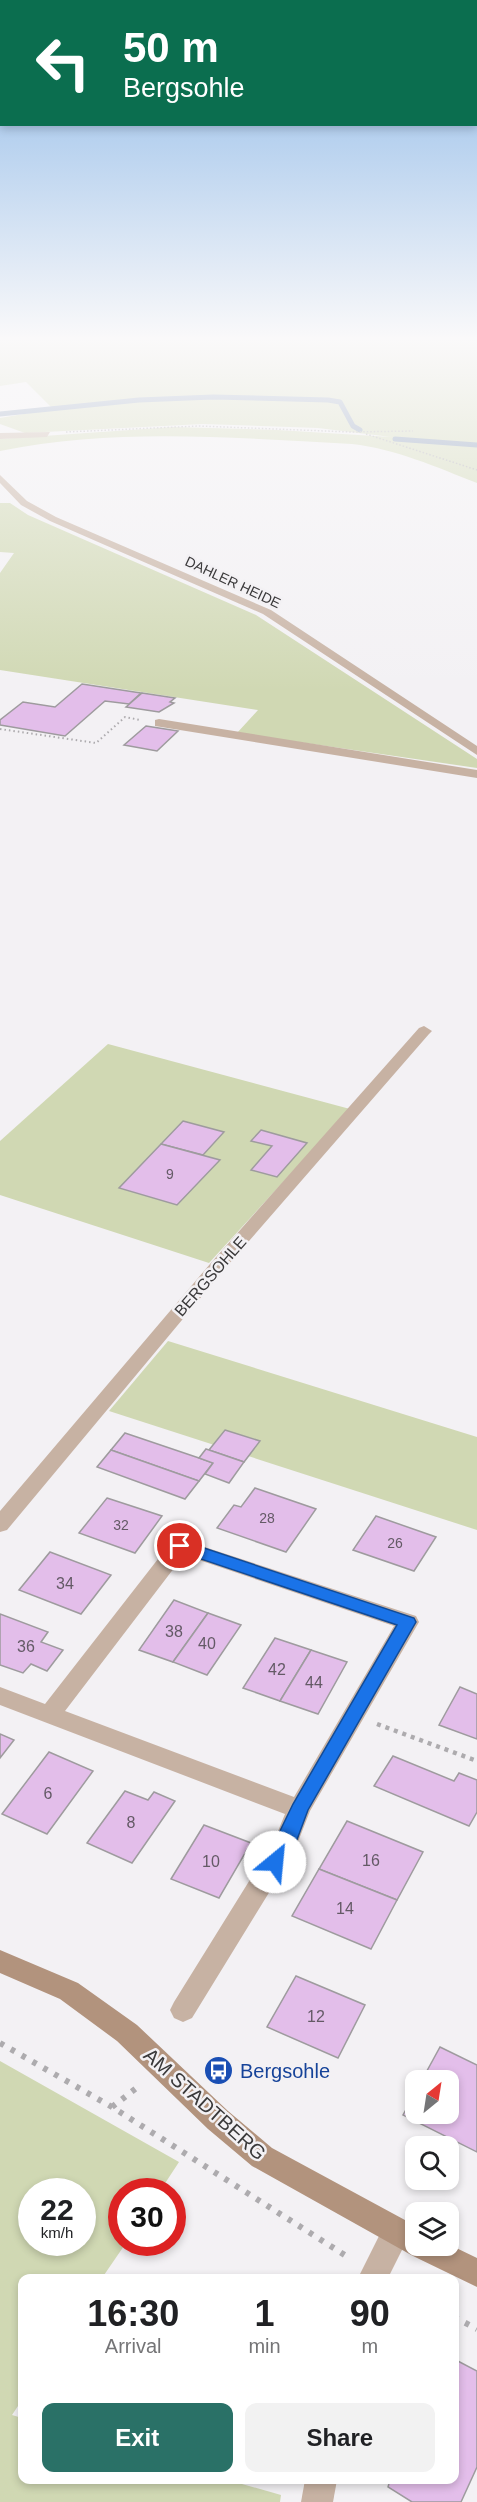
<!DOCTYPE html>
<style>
:root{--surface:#fff;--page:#f2f2f2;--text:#202124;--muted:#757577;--accent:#2a7167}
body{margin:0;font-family:Arial,sans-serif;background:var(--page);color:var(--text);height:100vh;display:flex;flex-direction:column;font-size:22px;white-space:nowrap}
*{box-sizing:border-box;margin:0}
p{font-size:20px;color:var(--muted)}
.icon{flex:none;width:33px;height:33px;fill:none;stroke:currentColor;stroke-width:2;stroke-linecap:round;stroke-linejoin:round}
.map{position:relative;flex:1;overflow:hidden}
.side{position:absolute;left:18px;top:2274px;width:441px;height:210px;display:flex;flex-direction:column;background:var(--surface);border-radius:12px;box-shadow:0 3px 9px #0003}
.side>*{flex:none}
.hud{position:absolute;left:0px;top:0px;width:477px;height:126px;box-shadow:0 3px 9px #0003;background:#0b6e4f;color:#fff;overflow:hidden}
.needle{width:39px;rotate:30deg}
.fabs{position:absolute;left:405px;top:2070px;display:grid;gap:12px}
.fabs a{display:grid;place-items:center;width:54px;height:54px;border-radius:12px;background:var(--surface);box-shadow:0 3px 9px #0003;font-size:30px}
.speed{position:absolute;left:18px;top:2178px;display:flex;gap:12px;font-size:30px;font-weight:700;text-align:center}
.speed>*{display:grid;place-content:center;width:78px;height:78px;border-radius:50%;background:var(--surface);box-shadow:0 3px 9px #0003;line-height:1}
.speed small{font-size:15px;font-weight:400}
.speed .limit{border:9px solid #d22;background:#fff;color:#111}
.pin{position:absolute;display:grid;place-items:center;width:51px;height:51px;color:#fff;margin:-26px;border:3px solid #fff;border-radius:50%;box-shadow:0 2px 6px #0007}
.me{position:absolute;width:66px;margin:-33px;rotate:28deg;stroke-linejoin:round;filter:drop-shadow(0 0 4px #0008)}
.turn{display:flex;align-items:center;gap:21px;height:126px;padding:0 24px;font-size:27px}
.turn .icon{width:78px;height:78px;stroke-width:2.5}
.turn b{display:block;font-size:42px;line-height:51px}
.eta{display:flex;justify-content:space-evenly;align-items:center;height:102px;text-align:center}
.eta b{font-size:36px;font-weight:800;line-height:42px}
.primary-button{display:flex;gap:12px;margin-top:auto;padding:12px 24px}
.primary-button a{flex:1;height:69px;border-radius:12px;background:var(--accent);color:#fff;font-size:24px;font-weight:800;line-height:69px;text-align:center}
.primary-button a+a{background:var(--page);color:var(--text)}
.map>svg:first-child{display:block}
.green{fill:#d0d8b3;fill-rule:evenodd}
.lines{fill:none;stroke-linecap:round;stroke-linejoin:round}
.stream{stroke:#7e93b2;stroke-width:5}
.building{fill:#e3beea;stroke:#9e9b9e;stroke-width:1.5}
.path-far3{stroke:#adabae;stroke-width:1.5;stroke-dasharray:1.5 2;stroke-linecap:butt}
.path-far2{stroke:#adabae;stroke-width:2;stroke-dasharray:1.5 3;stroke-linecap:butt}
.path-far1{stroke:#adabae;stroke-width:4.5;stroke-dasharray:4 5;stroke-linecap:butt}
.path{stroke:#adabae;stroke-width:6;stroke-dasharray:4.5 8;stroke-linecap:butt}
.lane{fill:#c7b2a3;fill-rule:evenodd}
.street{fill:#c7b2a3;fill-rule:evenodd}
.secondary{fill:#b2937d;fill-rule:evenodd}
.route{fill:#1a73e8;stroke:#114b97;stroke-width:1.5}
.labels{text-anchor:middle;stroke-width:5;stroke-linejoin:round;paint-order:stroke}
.far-street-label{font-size:14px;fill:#3a393a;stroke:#f3f1f4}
.number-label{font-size:14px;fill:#645a66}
.street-label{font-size:16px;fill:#3a393a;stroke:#f3f1f4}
.near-number-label{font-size:16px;fill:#645a66}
.near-transit-label{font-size:20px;fill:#164399;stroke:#f3f1f4;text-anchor:start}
.near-street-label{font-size:20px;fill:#3a393a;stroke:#f3f1f4}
</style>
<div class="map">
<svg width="477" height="2502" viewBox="0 0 477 2502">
<rect width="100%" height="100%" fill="#f3f1f4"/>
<!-- green -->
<g class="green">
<path d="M0,340H477V483C436,467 396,449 352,444C235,438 116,427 0,451V439L173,427L278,430L391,437L318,428L203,424L25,433L0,424V418L53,409L26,382L0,386Z"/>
<path d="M0,503H10L28,515L256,615L477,759V768L237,733L258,710L0,670V573L14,553L0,552Z"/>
<path d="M108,1044L350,1109L209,1263L0,1195V1141Z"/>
<path d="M168,1341L477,1437V1530L109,1411Z"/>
<path d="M0,2061L179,2162L160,2191L122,2192V2242L126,2243L102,2278H22V2400L12,2415L22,2418V2480H228L281,2495L280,2502H0ZM32,2192H82V2242H32Z"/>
</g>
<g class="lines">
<!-- stream -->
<g class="stream">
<path d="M0,414L139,400L213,397L328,400L340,402L353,426L360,430"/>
<path d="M395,439L477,445"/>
</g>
</g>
<!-- building -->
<g class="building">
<path d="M82,684L141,693L129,704L105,701L65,736L0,725V720L23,702L55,707Z"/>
<path d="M142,693L175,698L170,702L174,703L159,712L126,707Z"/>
<path d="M146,726L178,731L157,751L124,745Z"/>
<path d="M183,1121L224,1132L203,1155L161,1144Z"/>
<path d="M261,1130L307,1143L277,1177L251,1170L272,1146L251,1141Z"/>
<path d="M161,1144L220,1160L177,1205L119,1188Z"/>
<path d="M225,1430L260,1441L244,1462L209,1450Z"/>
<path d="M125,1433L199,1458L213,1463L199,1481L111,1450Z"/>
<path d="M206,1449L209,1450L244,1462L229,1483L205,1474L213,1463L199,1458Z"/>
<path d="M111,1450L199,1481L185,1499L97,1467Z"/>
<path d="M255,1488L316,1509L286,1552L217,1528L234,1505L241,1507Z"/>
<path d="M107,1498L162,1516L135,1553L79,1533Z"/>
<path d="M376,1516L436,1537L414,1571L353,1550Z"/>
<path d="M50,1552L111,1575L81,1614L19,1590Z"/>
<path d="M174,1600L208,1613L173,1662L139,1650Z"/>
<path d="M208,1613L241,1625L207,1675L173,1662Z"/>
<path d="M0,1614L48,1632L41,1642L63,1650L47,1671L31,1664L23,1673L0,1665Z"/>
<path d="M275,1638L311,1650L280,1701L243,1688Z"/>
<path d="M311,1650L347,1662L318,1714L280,1701Z"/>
<path d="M460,1687L477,1694V1739L439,1725Z"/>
<path d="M0,1734L14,1740L0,1758Z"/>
<path d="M49,1752L93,1771L47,1834L2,1814Z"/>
<path d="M393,1756L454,1781L459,1773L477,1780V1812L469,1826L374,1786Z"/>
<path d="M125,1791L148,1800L154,1792L175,1801L132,1863L87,1843Z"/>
<path d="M347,1821L423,1852L397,1900L319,1869Z"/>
<path d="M204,1825L251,1843L219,1898L171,1879Z"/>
<path d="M319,1869L397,1900L371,1949L292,1916Z"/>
<path d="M296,1976L365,2005L338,2058L267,2027Z"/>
<path d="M440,2047L477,2065V2152L403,2115L416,2092V2114H448V2080H422Z"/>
<path d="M454,2359L477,2371V2467L461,2502H412L388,2487L390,2480H454Z"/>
</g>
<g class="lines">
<!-- path-far3 -->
<g class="path-far3">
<path d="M66,432L199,426L351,432L413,431"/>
<path d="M366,434L477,470"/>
</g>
<!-- path-far2 -->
<path class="path-far2" d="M0,729L96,743L125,717L140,720"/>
<!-- path-far1 -->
<path class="path-far1" d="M377,1724L477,1761"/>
<!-- path -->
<g class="path">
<path d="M0,2043L112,2107L351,2259"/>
<path d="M112,2107L139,2086"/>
<path d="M454,2317L477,2329"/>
</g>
<!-- lane -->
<g class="lane">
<path d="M50,432L47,437L0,439V433Z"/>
<path d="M0,475L27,501L56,517L271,610L477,746V755L263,614L50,521L21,505L0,483Z"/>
<path d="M159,719L477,770V778L155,726V720Z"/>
</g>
<!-- street -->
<g class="street">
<path d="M424,1026L432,1031L429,1034L222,1272L7,1530L0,1532V1511L210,1264L419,1028Z"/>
<path d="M180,1539L416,1616L419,1622L310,1811L294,1852L192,2018L183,2022L174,2018L170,2010L174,2002L274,1841L285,1814L0,1705V1687L45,1704L172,1541ZM184,1555L394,1626L294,1797L65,1711Z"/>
<path d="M396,2218L406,2222L411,2232L388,2278H358L386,2222Z"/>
<path d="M305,2480H337L333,2502H301Z"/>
</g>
<!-- secondary -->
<path class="secondary" d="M0,1950L78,1983L137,2025L228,2111L272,2148L416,2226V2246L448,2244L477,2258V2287L413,2256L252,2166L208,2129L117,2041L60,1999L0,1973Z"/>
</g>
<!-- sky -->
<linearGradient id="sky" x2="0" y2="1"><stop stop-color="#89b6e7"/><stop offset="0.49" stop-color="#faf9fa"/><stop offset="1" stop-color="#faf9fa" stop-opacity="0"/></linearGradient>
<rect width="477" height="691" fill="url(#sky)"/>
<!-- route -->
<path class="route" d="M180,1540L414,1618L416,1622L308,1810L295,1845L282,1868L275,1870L268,1868L265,1862L293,1804L397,1625L174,1550L172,1546L174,1542Z"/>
<!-- icons -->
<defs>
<symbol id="bus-disc" viewBox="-11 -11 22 22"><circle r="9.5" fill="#1a4fb4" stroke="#f3f1f4"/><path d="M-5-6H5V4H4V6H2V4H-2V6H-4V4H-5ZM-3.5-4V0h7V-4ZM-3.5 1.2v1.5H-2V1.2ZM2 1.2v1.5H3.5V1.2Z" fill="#fff"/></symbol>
</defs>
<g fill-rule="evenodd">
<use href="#bus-disc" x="202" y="2054" width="33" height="33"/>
</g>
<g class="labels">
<!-- far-street labels -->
<g class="far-street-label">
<text transform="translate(233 582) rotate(25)" y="5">DAHLER HEIDE</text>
</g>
<!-- number labels -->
<g class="number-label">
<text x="170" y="1179">9</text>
<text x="267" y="1523">28</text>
<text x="121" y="1530">32</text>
<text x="395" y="1548">26</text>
</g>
<!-- street labels -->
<g class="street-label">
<text transform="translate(210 1276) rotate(-49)" y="6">BERGSOHLE</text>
</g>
<!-- near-number labels -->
<g class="near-number-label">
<text x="65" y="1589">34</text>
<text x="174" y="1637">38</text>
<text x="207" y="1649">40</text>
<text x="26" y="1652">36</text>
<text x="277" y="1675">42</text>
<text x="314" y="1688">44</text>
<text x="48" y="1799">6</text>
<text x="131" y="1828">8</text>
<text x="371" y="1866">16</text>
<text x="211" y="1867">10</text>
<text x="345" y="1914">14</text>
<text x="316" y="2022">12</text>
</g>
<!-- near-transit labels -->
<g class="near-transit-label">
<text x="240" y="2078">Bergsohle</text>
</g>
<!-- near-street labels -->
<g class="near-street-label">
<text transform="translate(205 2104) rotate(42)" y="7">AM STADTBERG</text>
</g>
</g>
</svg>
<div class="fabs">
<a><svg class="needle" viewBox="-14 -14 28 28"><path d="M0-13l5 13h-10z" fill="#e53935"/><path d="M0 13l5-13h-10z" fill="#757577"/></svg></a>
<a><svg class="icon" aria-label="search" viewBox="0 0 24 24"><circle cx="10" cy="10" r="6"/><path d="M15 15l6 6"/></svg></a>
<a><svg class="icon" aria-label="layers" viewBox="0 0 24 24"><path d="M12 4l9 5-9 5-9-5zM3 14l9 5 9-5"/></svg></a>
</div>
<div class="speed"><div>22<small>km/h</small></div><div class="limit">30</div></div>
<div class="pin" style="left:180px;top:1546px;background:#d93025"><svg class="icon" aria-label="arrive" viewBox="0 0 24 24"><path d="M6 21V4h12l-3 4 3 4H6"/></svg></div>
<svg class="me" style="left:275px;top:1862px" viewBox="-20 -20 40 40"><circle r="19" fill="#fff"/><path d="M0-13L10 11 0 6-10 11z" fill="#1a73e8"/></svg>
<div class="hud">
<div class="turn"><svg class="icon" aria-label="left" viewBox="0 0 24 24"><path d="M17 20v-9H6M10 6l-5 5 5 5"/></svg><div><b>50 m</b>Bergsohle</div></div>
</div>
<section class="side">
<div class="eta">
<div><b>16:30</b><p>Arrival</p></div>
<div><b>1</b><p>min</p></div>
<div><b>90</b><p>m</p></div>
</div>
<div class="primary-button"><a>Exit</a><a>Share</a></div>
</section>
</div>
